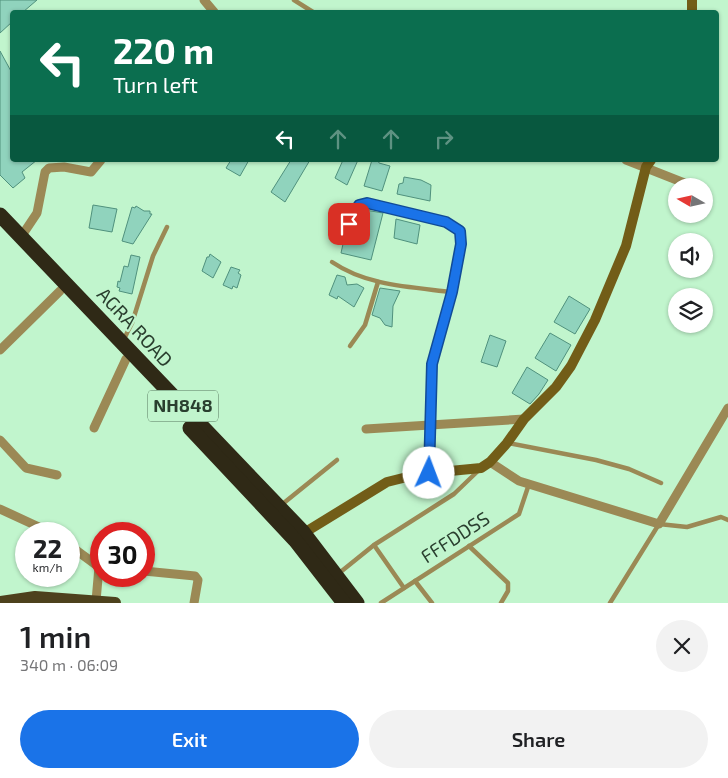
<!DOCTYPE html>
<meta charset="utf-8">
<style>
:root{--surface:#fff;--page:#f2f2f2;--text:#202124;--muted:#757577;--accent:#1a73e8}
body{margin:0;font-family:"Exo 2",sans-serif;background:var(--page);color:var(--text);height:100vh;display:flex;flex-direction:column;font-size:19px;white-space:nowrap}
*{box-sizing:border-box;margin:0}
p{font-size:16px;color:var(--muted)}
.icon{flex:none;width:28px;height:28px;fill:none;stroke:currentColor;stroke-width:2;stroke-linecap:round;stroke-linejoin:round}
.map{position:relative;height:603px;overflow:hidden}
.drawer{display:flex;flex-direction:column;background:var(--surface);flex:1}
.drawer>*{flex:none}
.banner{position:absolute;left:10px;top:10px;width:709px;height:152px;border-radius:5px;box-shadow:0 1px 4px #0004;background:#0b6e4f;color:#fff;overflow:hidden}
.needle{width:32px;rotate:279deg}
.buttons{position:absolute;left:668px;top:178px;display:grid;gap:10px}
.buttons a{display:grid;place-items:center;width:45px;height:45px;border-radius:50%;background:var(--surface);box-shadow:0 1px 4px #0004;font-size:25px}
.speed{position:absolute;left:15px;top:522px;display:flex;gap:10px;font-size:25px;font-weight:700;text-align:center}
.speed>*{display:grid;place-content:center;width:65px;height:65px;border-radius:50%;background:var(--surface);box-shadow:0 1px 4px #0004;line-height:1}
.speed small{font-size:12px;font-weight:400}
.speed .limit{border:8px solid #d22;background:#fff;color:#111}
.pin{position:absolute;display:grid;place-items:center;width:42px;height:42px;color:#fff;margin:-21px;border-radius:10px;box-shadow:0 2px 8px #0006}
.me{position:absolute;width:55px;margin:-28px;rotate:2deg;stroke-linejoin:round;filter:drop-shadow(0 0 4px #0008)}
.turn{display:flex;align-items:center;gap:18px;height:105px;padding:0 20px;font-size:22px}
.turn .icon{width:65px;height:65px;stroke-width:2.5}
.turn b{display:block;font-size:35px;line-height:42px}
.lanes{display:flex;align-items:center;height:48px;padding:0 20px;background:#0003;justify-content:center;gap:25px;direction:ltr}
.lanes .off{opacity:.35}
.round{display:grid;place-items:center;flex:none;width:52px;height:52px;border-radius:26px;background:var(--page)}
.head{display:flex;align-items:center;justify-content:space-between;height:85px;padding:0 20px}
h1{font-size:30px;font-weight:600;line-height:38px}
.cta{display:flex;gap:10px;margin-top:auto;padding:10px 20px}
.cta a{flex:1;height:58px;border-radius:30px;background:var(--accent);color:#fff;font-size:20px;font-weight:600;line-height:58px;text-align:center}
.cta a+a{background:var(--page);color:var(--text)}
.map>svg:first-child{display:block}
.building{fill:#90d3bd;stroke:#50917d}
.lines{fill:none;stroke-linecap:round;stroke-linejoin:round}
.lane{stroke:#9b8955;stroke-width:4.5}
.street{stroke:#9b8955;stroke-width:9}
.secondary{stroke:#725d18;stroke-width:10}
.primary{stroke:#4d411d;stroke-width:12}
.highway{stroke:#2f2916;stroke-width:15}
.route-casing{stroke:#114b97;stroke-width:12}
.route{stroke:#1a73e8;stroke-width:9}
.labels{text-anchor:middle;stroke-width:4.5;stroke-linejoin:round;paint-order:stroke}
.shield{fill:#c1f5cd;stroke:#57765e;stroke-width:1}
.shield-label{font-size:18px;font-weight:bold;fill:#2a3f2f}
.street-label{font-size:19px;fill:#2a3f2f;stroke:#c1f5cd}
</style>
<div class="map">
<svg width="728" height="603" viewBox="0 0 728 603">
<rect width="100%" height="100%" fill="#c1f5cd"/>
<!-- building -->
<g class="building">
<path d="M0,0H37L23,12H12V22L0,33Z"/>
<path d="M0,51L12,73V160H37L22,172L25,178L13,188L0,175Z"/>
<path d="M231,160H249L240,176L226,168Z"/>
<path d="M291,160H310L285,202L271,192Z"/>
<path d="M343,160H358L347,185L335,178Z"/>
<path d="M372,160H378L379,163L390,166L382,191L364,186Z"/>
<path d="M404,177L421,180L431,185L430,201L397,194L399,184L403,183Z"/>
<path d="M93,205L117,209L112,232L89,228Z"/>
<path d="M136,206L144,211H150V214H152L133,244L122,241L132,207L135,208Z"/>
<path d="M365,210L383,213L371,260L341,253L343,244L351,236L359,238Z"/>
<path d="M396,219L420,225L417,244L394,238Z"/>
<path d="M210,254L221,262L213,278L202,271L207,257H209Z"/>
<path d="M131,255L140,257L132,294L119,291L120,288L117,287L118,281L120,282L124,266L128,267Z"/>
<path d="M231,267L240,270L238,273L241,275L237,288L233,286L232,289L223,285Z"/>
<path d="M337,275L345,277L347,285L357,284L364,288L354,307L338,296L337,299L329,295Z"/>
<path d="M380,288L400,291L393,306L392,327L385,325L380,318L372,315Z"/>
<path d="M569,296L590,309L575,334L554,322Z"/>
<path d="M550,333L571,345L556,371L535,358Z"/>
<path d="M490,335L506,341L497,367L481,362Z"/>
<path d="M527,367L548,380L539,394L530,404L512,393Z"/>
</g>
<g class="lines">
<!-- lane -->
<g class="lane">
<path d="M294,0L313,12"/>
<path d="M332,262C367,286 411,287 452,292"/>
<path d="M124,339L132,323L153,256L167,227"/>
<path d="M350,346L365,325L378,282"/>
<path d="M508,443L596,460L629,469L661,483"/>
<path d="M280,506L337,460"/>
<path d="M659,524L687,527L721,517L728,520"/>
<path d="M374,545L404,588"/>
<path d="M469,546L508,583V591L501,603"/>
<path d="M338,574L374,545L454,494L480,469"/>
<path d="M415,581L432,603"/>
<path d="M381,603L519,514L529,484"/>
<path d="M610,603L659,524"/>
</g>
<!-- street -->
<g class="street">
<path d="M204,0L214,12"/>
<path d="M626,160L692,186"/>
<path d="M21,237L37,213L45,172L49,168L64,167L91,172L101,160"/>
<path d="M343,238L359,205L367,203L447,222L460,231L461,244L452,292L432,364L429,473"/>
<path d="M0,350L60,291"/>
<path d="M94,428L126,359"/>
<path d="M366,429L524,419"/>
<path d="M0,440L26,468L57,475"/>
<path d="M490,462L519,481L659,524L728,408"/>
<path d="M0,509L54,534"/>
<path d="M69,545L99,567L96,601"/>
<path d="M144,571L195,576L198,580L194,603"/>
</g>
<!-- secondary -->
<g class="secondary">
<path d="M692,0V12"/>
<path d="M299,536L387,482L419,474L481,468L490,462L507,443L524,419L556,387L571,366L595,320L626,246L646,167L651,160"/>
</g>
<!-- primary -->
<path class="primary" d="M0,602L35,597L115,603"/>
<!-- highway -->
<g class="highway">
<path d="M0,215L303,532L357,603"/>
<path d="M190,428L295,540L344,603"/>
</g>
</g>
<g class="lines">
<defs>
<path id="route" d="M349,224L359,205L367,203L446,222L460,231L461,244L452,292L432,364L429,473"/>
</defs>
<!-- route casing -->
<use href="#route" class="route-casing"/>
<!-- route -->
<use href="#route" class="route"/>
</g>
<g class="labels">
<!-- shield labels -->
<rect class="shield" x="148" y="390.5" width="70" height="31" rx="4"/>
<g class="shield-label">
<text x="183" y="412">NH848</text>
</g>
<!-- street labels -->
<g class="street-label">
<text transform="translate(135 327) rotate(47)" y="7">AGRA ROAD</text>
<text transform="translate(455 537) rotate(-33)" y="7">FFFDDSS</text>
</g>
</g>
</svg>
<div class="buttons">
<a><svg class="needle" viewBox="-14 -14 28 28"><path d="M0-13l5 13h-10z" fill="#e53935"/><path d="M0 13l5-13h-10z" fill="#757577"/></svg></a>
<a><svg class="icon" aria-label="sound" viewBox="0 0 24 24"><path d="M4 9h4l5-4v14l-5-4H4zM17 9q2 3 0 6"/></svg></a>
<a><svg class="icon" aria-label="layers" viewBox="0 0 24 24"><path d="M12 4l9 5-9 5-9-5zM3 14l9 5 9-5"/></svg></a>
</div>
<div class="speed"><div>22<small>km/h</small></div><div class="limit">30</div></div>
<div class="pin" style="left:349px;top:224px;background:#d93025"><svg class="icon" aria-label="arrive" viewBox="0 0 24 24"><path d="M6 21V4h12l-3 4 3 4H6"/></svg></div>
<svg class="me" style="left:429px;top:473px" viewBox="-20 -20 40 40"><circle r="19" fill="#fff"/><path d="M0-13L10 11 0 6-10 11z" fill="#1a73e8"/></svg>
<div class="banner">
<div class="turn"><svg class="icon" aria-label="left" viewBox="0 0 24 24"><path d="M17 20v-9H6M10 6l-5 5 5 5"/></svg><div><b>220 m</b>Turn left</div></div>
<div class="lanes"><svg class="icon" aria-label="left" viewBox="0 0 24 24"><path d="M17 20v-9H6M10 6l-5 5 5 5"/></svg><svg class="icon off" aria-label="ahead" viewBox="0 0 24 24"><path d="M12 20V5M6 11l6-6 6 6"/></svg><svg class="icon off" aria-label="ahead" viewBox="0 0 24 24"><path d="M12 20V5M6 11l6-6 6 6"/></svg><svg class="icon off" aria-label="right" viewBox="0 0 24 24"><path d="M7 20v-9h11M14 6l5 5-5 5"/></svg></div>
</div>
</div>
<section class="drawer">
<div class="head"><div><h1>1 min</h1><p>340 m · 06:09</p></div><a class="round"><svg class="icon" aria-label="close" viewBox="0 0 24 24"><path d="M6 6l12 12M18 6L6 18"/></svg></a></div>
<div class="cta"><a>Exit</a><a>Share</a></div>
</section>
